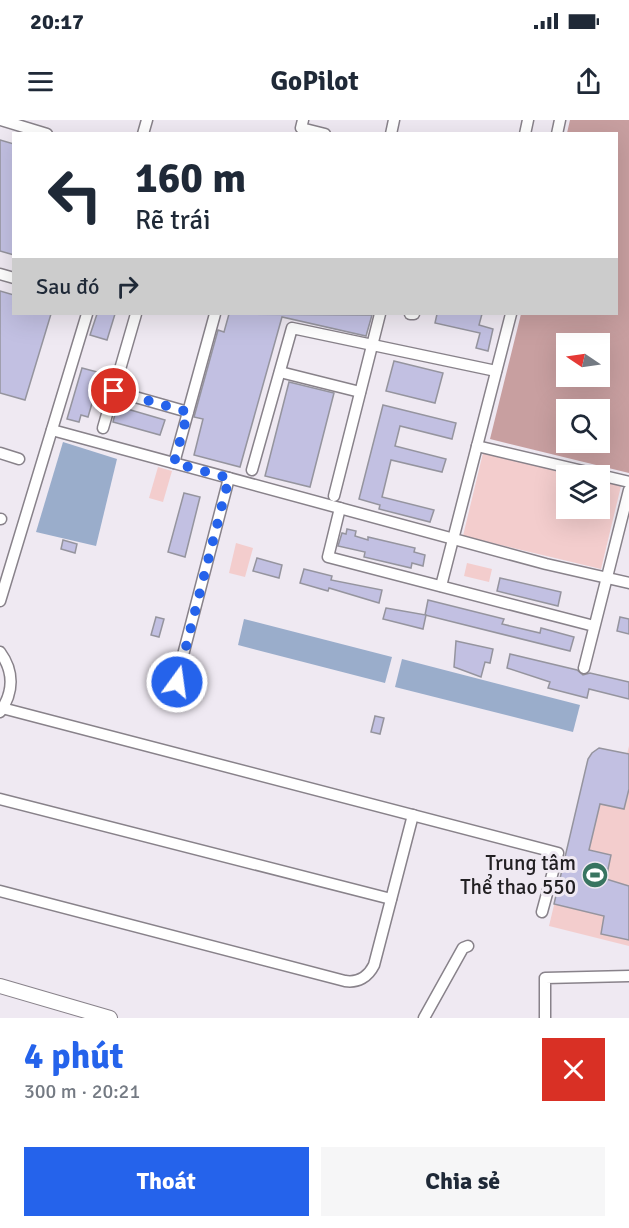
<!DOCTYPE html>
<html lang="vi">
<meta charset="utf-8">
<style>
:root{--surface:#fff;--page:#f6f6f7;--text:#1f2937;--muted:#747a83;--accent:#2563eb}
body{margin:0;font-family:Signika,sans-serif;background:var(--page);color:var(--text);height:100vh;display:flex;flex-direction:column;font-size:22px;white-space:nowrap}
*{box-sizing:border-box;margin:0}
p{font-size:20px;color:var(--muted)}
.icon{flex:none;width:33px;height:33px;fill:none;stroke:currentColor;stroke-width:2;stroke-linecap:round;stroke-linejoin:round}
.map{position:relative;height:898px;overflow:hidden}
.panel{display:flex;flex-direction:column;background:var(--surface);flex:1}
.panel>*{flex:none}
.top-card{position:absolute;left:12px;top:12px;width:606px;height:183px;border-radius:0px;box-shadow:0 6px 24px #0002;background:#fff;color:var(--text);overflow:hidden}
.needle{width:39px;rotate:283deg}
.buttons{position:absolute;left:556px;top:213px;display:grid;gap:12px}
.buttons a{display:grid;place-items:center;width:54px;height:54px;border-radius:0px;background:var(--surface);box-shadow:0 6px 24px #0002;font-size:30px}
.pin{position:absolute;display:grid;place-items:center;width:51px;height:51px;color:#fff;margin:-26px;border:3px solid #fff;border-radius:50%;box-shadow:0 2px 6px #0007}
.me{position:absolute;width:66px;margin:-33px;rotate:14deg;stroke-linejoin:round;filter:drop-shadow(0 0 4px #0008)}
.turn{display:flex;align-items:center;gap:21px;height:126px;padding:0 24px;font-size:27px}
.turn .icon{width:78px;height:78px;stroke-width:2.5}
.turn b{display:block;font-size:42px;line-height:51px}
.then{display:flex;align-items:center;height:57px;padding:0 24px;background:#0003;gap:12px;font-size:22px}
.round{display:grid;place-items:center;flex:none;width:63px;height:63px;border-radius:0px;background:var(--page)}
.summary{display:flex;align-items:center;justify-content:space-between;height:102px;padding:0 24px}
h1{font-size:36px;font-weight:700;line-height:45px;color:var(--accent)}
.cta{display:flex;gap:12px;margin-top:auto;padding:12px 24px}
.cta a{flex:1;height:69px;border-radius:0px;background:var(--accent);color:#fff;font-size:24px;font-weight:700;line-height:69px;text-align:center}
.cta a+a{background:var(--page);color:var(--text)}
.status{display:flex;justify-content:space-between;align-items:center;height:42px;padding:0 30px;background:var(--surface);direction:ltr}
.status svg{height:16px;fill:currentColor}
header{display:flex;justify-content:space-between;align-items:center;height:78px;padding:0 24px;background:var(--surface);font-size:27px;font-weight:700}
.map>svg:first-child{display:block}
.green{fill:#f3cdcd}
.forest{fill:#c89fa0;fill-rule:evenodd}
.water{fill:#9aadcb}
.building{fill:#c2c0e2;stroke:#95949e;stroke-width:1.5}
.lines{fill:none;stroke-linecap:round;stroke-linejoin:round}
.minor-casing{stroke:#88828a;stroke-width:13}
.major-casing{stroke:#88828a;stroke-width:16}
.minor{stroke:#fff;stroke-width:10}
.major{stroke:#fff;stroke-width:14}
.route{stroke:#2563eb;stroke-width:10;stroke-dasharray:0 18}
.labels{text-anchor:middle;stroke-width:6;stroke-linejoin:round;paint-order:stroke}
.poi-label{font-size:21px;fill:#222023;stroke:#efe9f2;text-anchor:end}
</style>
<div class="status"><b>20:17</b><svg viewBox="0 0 49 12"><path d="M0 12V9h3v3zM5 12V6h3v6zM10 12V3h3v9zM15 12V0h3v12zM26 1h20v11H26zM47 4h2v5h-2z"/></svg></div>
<header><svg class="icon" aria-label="menu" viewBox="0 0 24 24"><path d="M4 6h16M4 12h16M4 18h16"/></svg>GoPilot<svg class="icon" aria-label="share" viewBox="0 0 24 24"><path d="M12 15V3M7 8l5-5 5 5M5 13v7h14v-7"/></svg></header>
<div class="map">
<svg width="629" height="898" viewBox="0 0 629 898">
<rect width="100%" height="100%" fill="#efe9f2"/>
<!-- green -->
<g class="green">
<path d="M483,333L578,355L567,356V388H600V361L621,366L601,449L463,416Z"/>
<path d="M158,347L172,351L163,382L149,378Z"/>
<path d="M236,423L253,428L245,457L229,453Z"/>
<path d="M467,443L492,449L489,462L464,456Z"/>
<path d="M629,626V826L549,806L590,635L599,628L627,634Z"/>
</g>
<!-- forest -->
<path class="forest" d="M570,0H629V353L490,319L521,194H616V14L567,13ZM567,224H600V256H567ZM567,290H600V322H567Z"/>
<!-- water -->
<g class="water">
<path d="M63,322L117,339L96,426L36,412Z"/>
<path d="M244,499L392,537L385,563L238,525Z"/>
<path d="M402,539L580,585L573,612L395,567Z"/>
</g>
<!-- building -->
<g class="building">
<path d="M0,20L14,24V135L0,131Z"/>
<path d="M0,171L14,175V194H51L25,280L0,273Z"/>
<path d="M97,194H115L107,220L90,215Z"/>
<path d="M229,194L372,195L366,216L282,197L240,347L194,335L203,299L194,297L218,210L224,212Z"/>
<path d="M437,194H482L479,205L493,209L488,231L476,228L480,213L435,203Z"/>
<path d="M394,241L443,253L435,283L386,271Z"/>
<path d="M82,248L101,253L88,297L81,295L79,302L67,299Z"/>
<path d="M289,262L334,273L310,367L265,356Z"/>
<path d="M383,285L456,303L452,319L400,306L395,326L446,339L442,352L391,340L382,377L434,390L430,402L379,389L380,385L359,379Z"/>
<path d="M117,286L165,300L160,315L113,302Z"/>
<path d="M184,373L200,377L185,437L168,432Z"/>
<path d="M347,409L356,411L355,416L368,420V417L415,428L414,432L425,435L423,446L412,443L411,448L364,437L365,432L338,426L342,413L346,414Z"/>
<path d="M63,420L77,424L75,433L61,429Z"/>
<path d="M257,438L282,445L279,458L253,451Z"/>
<path d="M304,449L332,456L331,460L382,470L379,483L329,468L328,471L300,463Z"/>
<path d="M500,458L561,472L558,486L497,471Z"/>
<path d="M428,480L504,499L502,504L540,513L541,508L574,517L570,531L425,495Z"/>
<path d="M386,488L426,495L423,509L383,499Z"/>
<path d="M156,497L164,499L159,517L151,515Z"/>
<path d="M620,497L629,499V514L617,511Z"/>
<path d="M456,521L493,529L490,543L485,542L481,557L454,547Z"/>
<path d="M510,534L577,550L583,555L590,553L629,562V579L589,569L587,578L548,568L550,562L507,548Z"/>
<path d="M375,596L384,598L380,614L371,612Z"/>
<path d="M599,628L629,634V669L624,689L600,684L589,730L611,735L606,759L629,766V820L601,814L604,796L554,784L588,639L592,633Z"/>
</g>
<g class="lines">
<defs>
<g id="minor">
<path d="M1,0L47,14"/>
<path d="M303,0L301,8L325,14"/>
<path d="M143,14L147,0"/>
<path d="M391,14L394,0"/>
<path d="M525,14L528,0"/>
<path d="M557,14L560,0"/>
<path d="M0,154L14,158"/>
<path d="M410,194H414"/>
<path d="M280,252L360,272"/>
<path d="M114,271L188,292"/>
<path d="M103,308L136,194"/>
<path d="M52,310L546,444L629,463"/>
<path d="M477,326L629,362"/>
<path d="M0,333L19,339"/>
<path d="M174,343L215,194"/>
<path d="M252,350L292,208L496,251"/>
<path d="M334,376L380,194"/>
<path d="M340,388L328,437L594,506"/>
<path d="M0,399H1"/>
<path d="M441,466L511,194"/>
<path d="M0,481L87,194"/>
<path d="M0,532C14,551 14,572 0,592"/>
<path d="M584,548L629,370"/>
<path d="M176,562L229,358"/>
<path d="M2,588L558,733L542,792"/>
<path d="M0,679L391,779"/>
<path d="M0,771L345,861C358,863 368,857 374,845L413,695"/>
<path d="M424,898L463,828L468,826"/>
<path d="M545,898V858L629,856"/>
</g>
<path id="major" d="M0,866L110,898"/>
</defs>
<!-- minor casing -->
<use href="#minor" class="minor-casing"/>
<!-- major casing -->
<use href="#major" class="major-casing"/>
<!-- minor -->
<use href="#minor" class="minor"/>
<!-- major -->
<use href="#major" class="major"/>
</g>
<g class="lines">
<!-- route -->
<path class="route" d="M114,271L188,292L174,343L229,358L177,562"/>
</g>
<!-- icons -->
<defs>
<symbol id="stadium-disc" viewBox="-11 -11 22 22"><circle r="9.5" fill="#387460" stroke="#efe9f2"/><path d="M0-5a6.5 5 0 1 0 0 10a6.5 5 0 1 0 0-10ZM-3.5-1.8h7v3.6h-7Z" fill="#fff"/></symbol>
</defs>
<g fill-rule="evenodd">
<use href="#stadium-disc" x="580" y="740" width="30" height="30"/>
</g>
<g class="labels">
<!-- poi labels -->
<g class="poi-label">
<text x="576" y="750">Trung tâm<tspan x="576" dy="24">Thể thao 550</tspan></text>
</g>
</g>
</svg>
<div class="buttons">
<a><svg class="needle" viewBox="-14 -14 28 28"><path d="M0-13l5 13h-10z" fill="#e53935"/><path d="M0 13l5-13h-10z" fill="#747a83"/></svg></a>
<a><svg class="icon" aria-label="search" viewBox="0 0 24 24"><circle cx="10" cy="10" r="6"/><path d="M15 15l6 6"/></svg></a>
<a><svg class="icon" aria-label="layers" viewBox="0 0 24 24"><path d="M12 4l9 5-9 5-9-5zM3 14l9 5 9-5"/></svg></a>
</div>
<div class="pin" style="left:114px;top:271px;background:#d93025"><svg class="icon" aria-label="arrive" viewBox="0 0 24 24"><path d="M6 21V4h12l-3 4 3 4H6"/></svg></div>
<svg class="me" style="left:177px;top:562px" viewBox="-20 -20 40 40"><circle r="17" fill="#2563eb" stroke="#fff" stroke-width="3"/><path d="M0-11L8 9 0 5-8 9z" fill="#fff"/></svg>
<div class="top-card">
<div class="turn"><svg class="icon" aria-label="left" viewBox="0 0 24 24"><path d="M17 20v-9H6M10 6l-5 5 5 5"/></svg><div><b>160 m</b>Rẽ trái</div></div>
<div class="then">Sau đó<svg class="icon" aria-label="right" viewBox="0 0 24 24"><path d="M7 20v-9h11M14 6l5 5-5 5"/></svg></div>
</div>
</div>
<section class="panel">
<div class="summary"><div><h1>4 phút</h1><p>300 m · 20:21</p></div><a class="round" style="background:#d93025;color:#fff"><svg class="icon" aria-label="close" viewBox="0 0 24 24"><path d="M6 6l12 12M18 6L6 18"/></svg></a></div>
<div class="cta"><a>Thoát</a><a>Chia sẻ</a></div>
</section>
